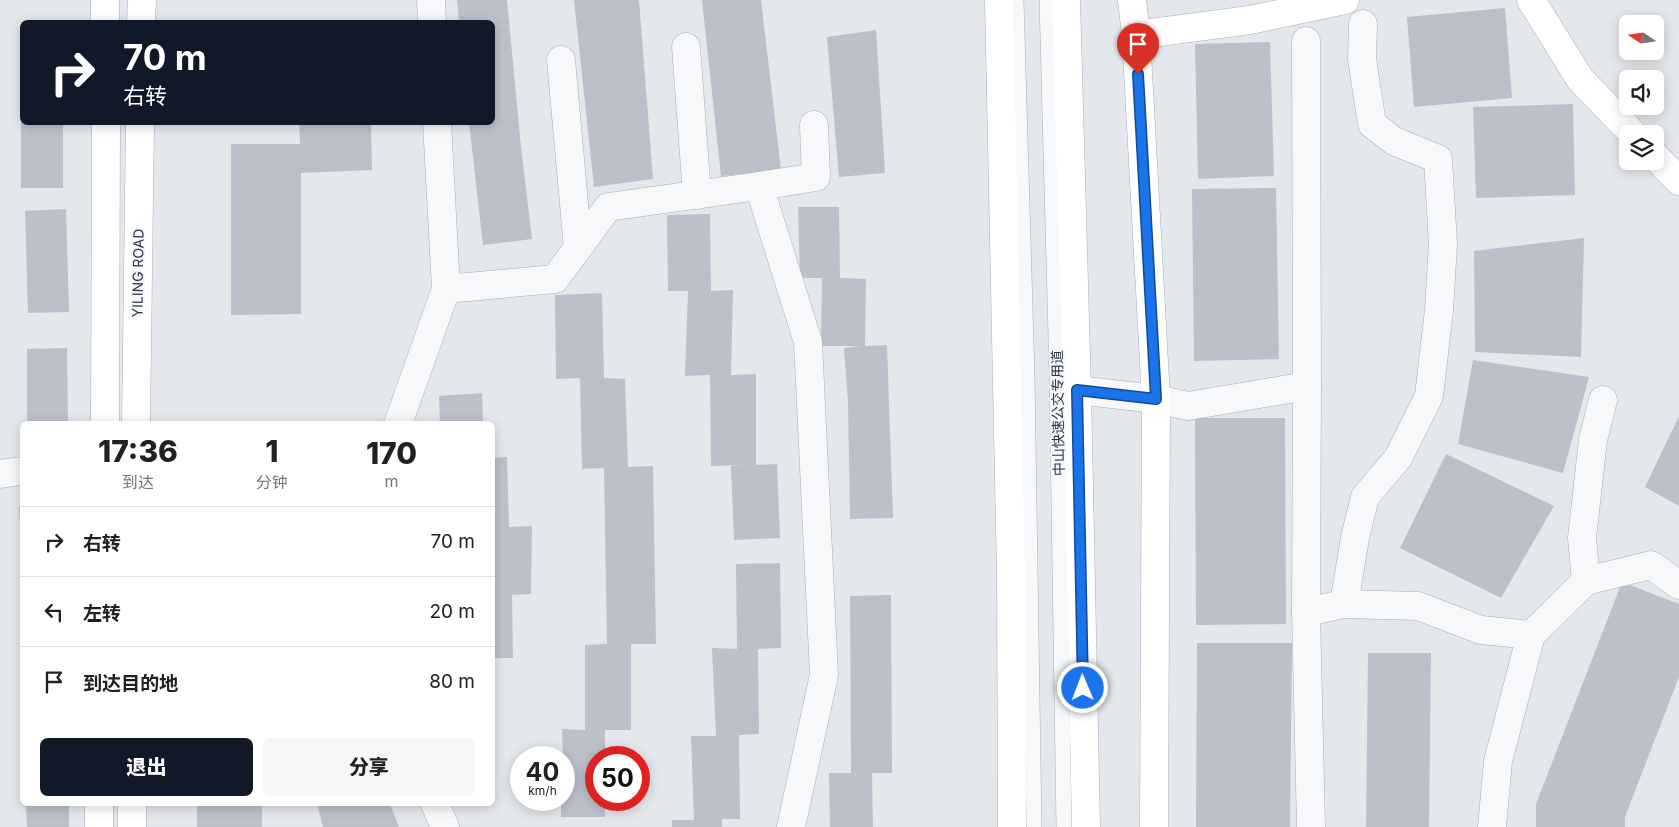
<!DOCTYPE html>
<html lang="zh">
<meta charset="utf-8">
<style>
:root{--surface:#fff;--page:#f6f6f6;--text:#202124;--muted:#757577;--line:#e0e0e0;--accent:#111827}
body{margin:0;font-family:Inter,"Noto Sans SC",sans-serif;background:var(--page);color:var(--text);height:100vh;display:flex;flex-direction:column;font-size:19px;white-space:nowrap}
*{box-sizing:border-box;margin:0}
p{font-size:16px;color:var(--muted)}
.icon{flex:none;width:28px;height:28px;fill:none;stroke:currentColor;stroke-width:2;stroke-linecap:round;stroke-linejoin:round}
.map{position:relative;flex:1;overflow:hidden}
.panel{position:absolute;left:20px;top:421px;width:475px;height:385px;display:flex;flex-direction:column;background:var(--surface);border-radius:8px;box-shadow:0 2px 12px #0003}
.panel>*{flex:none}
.top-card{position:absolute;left:20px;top:20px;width:475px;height:105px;border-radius:8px;box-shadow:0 2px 12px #0003;background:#111827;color:#fff;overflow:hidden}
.needle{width:32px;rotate:283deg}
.tools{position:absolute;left:1619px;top:15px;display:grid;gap:10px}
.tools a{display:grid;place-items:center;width:45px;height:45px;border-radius:8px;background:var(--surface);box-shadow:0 2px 12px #0003;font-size:25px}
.speed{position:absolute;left:510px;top:746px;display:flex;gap:10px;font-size:25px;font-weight:700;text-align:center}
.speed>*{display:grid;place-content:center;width:65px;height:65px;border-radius:50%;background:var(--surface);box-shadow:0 2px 12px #0003;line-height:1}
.speed small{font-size:12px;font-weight:400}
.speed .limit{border:8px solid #d22;background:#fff;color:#111}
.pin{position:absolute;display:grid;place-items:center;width:42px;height:42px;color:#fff;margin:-51px -21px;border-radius:50% 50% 50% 0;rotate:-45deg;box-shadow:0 0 5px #0007}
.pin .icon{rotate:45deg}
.me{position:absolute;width:55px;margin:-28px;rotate:359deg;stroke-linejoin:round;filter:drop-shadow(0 0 4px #0008)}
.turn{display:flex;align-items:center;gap:18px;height:105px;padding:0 20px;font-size:22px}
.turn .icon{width:65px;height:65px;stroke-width:2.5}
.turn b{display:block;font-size:35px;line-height:42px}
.eta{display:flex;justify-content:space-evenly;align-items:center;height:85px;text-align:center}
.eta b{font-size:30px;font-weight:800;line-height:35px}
.primary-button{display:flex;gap:10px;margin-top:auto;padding:10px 20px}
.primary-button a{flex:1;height:58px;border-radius:8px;background:var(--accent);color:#fff;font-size:20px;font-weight:800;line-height:58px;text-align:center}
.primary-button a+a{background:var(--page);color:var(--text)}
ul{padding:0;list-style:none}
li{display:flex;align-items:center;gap:15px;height:70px;padding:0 20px;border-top:1px solid var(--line)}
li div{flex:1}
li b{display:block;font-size:19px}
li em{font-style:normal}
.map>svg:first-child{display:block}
.building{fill:#bbc0ca}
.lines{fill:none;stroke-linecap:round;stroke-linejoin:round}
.lane-casing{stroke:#a9aeb7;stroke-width:16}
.street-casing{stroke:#a9aeb7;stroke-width:29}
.secondary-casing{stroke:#a9aeb7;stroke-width:29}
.lane{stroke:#f7f8fa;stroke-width:15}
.street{stroke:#f7f8fa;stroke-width:28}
.secondary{stroke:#fff;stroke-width:28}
.route-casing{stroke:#114b97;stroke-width:12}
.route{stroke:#1a73e8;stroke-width:9}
.labels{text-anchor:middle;stroke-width:4;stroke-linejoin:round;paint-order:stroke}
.street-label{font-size:14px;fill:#2b3445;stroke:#f4f6f9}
</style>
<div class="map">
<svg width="1679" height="827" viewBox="0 0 1679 827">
<rect width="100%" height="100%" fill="#e4e7ec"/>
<!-- building -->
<g class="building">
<path d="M457,0H507L521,147L532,239L483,245L469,122H492V22H459Z"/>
<path d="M574,0H639L653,179L594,187Z"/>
<path d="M702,0H761L781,170L721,176Z"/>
<path d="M1505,8L1512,98L1414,107L1407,17Z"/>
<path d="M876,30L885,173L839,177L827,37Z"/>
<path d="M1270,42L1274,176L1198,179L1195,44Z"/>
<path d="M1573,104L1575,195L1476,198L1473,107Z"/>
<rect x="21" y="122" width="42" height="66"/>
<path d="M299,122H371L372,170L301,173V314L231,315V144H300Z"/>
<path d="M1276,188L1279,359L1194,361L1192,189Z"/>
<path d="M798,207H839L840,278L866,279L865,346L887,345L893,518L850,519L848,402L844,348L861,346H821L822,278H800Z"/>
<path d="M66,209L69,312L28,313L25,211Z"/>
<path d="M710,214L711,291L733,290L731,375L756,374V465L777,464L780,538L734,540L731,466L743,465L711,466L710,375L685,376L688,291H668L667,215Z"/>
<path d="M1584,238L1581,357L1475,352L1474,251Z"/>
<path d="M602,293L604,378L625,379L628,467L653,466L656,644H631V730H605V758H596V800H605V817H561V800H564L562,729L585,730V645L607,644L604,468L582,469L580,378L556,379L555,295Z"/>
<path d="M67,348L68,424H27V349Z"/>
<path d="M1473,360L1589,377L1563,473L1458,444Z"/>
<path d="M482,393L483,424H440L439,396Z"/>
<path d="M1679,416V506L1645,487Z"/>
<path d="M1195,418H1285L1286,624L1196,625Z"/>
<path d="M1446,454L1554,506L1501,598L1400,548Z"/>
<path d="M507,457L509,527L532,526L531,594L512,595L513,658H492V458Z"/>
<path d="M22,507V537H21L19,508Z"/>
<path d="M780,563L781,648L758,649L759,734L739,735L740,819H722V827H672V820H694L691,736H716L712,648L737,649L736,564Z"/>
<path d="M1622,582L1679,604V677L1625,817V827H1536V804Z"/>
<path d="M891,595L892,773H872L873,827H830L829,773H851L850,596Z"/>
<path d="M1197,643H1292L1290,827H1196Z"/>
<path d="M1368,653H1431L1429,827H1366Z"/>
<path d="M26,804H69V827H27Z"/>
<rect x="197" y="804" width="65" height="23"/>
<path d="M317,804H390L399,827H323Z"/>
</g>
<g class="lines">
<defs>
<g id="lane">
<path d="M1016,0L1027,376L1034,827"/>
<path d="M1047,0L1057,375L1064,827"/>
</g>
<g id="street">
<path d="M431,0L432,22"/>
<path d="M1306,41L1307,386"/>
<path d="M686,47L697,195"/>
<path d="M561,60L578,248"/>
<path d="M437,122L446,289"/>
<path d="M759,186L816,177L814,125"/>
<path d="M1077,390L1156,399L1188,406L1307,386L1306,612L1344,604L1418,606L1481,630L1531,635"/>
<path d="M398,424L446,289L555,279L608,207L759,186L808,342L824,675L791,827"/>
<path d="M0,474L22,471"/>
<path d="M1586,581L1582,538L1593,440L1603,400"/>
<path d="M1344,604L1355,538L1365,497L1398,458L1429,396L1439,310L1443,244L1438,159L1394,141L1372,124L1362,59L1363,24"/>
<path d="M1306,612L1311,827"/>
<path d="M435,804L445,827"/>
<path d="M1492,827L1498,761L1531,635L1586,581L1651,565L1679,585"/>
</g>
<g id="secondary">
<path d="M105,0V22"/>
<path d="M999,0L1011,574L1012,827"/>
<path d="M1066,0L1077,390L1086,827"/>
<path d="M1132,0L1136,35L1156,399L1154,827"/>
<path d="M1531,0L1580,79L1633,134"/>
<path d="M141,22L142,0"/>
<path d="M1136,35L1250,20L1345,0"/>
<path d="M1655,156L1679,181"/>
<path d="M105,424L106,122"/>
<path d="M136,424L140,122"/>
<path d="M99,827V804"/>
<path d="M132,827V804"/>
</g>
</defs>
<!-- lane casing -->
<use href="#lane" class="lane-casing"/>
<!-- street casing -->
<use href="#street" class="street-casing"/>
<!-- secondary casing -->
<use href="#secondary" class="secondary-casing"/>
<!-- lane -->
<use href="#lane" class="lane"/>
<!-- street -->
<use href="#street" class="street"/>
<!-- secondary -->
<use href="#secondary" class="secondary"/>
</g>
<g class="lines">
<defs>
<path id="route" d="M1083,688L1077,390L1156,399L1138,74"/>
</defs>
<!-- route casing -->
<use href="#route" class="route-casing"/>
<!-- route -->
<use href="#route" class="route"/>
</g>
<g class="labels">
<!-- street labels -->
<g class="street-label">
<text transform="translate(138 273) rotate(-89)" y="5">YILING ROAD</text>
<text transform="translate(1058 413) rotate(-91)" y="5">中山快速公交专用道</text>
</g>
</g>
</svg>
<div class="tools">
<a><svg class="needle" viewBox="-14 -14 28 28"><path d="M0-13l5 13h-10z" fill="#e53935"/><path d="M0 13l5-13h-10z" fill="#757577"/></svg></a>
<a><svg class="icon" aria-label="sound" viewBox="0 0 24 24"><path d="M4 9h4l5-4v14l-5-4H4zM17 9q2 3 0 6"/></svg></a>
<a><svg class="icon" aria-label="layers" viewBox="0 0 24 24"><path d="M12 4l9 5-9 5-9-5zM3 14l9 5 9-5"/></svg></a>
</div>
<div class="speed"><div>40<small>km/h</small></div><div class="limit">50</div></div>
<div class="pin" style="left:1138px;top:74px;background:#d93025"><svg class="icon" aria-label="arrive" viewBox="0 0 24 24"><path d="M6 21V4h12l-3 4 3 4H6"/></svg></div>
<svg class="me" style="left:1083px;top:688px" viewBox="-20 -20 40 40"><circle r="17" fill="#1a73e8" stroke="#fff" stroke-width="3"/><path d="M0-11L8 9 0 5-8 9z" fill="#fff"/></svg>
<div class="top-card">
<div class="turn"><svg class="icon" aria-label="right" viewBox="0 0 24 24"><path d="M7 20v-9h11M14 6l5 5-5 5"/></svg><div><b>70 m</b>右转</div></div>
</div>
<section class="panel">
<div class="eta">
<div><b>17:36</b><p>到达</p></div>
<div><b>1</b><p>分钟</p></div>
<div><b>170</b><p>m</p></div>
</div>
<ul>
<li><svg class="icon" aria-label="right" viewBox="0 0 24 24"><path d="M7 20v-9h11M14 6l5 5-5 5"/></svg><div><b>右转</b></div><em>70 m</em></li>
<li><svg class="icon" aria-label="left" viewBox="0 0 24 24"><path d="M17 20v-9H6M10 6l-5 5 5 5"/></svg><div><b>左转</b></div><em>20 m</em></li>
<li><svg class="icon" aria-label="arrive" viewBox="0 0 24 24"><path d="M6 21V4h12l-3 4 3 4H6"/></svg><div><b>到达目的地</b></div><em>80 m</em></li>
</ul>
<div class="primary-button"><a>退出</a><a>分享</a></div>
</section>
</div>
